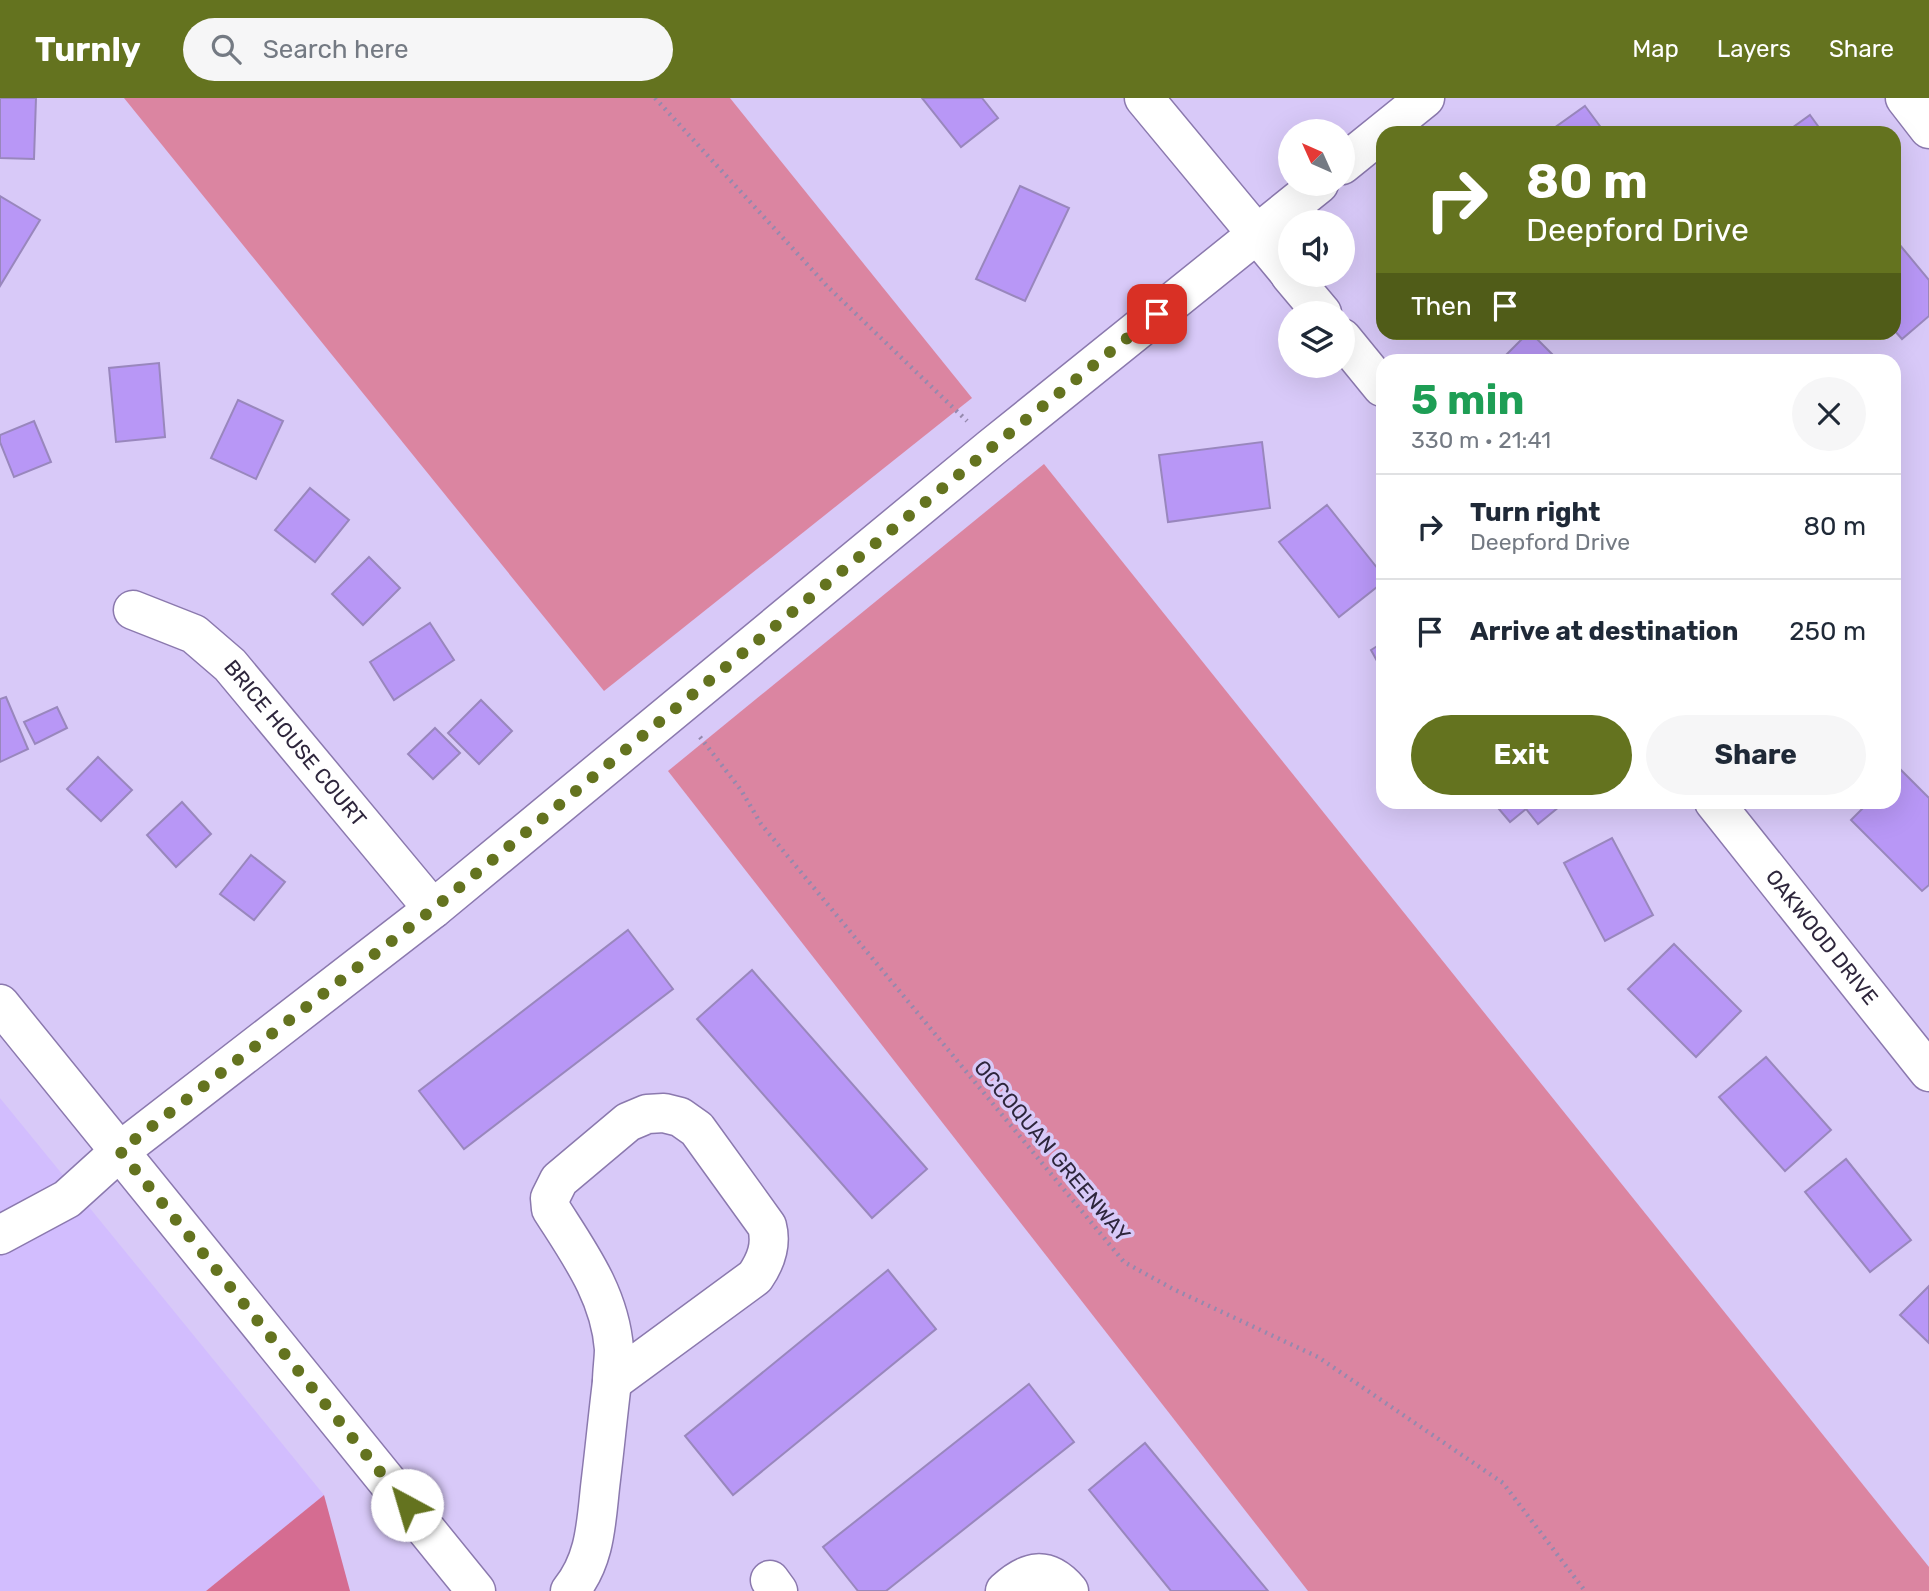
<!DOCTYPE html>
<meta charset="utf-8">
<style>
:root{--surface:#fff;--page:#f6f6f7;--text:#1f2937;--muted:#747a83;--line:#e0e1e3;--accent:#64731f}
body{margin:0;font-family:Rubik,sans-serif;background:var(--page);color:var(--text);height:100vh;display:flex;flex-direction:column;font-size:26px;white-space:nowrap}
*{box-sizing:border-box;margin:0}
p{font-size:23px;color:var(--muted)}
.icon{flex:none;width:38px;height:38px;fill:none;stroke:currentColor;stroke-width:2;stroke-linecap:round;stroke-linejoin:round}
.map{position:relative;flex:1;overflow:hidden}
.panel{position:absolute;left:1376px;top:256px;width:525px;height:455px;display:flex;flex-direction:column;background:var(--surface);border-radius:21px;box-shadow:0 7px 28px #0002}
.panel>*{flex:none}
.top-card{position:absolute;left:1376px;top:28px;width:525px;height:214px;border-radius:21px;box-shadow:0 7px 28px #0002;background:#64731f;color:#fff;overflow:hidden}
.needle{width:46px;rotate:315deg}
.fabs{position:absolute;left:1278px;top:21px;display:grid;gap:14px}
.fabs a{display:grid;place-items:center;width:77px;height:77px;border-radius:50%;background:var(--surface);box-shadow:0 7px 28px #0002;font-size:35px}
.pin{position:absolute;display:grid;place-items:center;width:60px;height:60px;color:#fff;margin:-30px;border-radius:14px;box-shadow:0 4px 10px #0006}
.me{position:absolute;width:77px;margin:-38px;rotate:321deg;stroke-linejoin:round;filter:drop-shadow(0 0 5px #0008)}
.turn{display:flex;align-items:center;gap:24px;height:147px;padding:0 35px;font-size:32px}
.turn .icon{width:91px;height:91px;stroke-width:2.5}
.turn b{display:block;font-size:49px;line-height:60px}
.then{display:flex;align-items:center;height:66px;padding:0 35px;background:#0003;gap:14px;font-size:26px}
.round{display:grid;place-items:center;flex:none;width:74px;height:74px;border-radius:37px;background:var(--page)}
.overview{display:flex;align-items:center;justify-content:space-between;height:119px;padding:0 35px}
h1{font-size:42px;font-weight:700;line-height:52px;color:#1e9e55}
.cta{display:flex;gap:14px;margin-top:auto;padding:14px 35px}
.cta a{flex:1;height:80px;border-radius:42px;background:var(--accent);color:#fff;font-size:28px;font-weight:700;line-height:80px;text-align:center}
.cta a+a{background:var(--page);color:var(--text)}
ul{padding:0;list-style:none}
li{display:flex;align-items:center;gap:21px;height:105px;padding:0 35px;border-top:2px solid var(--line)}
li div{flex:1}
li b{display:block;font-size:26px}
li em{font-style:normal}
header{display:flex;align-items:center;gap:42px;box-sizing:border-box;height:98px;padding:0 35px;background:var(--accent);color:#fff}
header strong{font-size:33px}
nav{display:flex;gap:38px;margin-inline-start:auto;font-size:24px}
.search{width:490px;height:63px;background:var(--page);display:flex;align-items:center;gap:18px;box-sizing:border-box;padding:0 24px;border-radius:38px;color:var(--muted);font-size:26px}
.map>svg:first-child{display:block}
.built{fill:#d2bdfe}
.green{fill:#db85a1}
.forest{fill:#d56c91}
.building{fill:#b897f6;stroke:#9987bd;stroke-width:2}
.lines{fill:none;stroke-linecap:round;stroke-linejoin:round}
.minor-casing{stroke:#8b79ae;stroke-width:41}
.path{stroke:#9589ae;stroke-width:4.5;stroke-dasharray:2 5;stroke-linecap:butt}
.minor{stroke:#fff;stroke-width:38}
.route{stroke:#64731f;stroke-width:12;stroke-dasharray:0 21.6}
.labels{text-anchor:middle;stroke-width:7;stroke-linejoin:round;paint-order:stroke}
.street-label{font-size:21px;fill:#2e263c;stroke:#d8c9f8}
</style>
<header>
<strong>Turnly</strong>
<div class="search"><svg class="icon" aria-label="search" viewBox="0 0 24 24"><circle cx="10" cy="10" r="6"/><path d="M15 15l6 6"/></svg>Search here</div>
<nav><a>Map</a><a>Layers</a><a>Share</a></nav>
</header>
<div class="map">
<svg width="1929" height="1493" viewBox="0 0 1929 1493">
<rect width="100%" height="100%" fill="#d8c9f8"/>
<!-- built -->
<path class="built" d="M0,1000L324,1397L206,1493H0Z"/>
<!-- green -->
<g class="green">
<path d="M124,0H730L972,300L604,593Z"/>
<path d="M1044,366L1929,1469V1493H1308L668,673Z"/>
</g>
<!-- forest -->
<path class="forest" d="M324,1397L350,1493H206Z"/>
<!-- building -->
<g class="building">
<path d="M0,0H36L34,61L0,60Z"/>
<path d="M922,0H982L998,20L961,49Z"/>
<path d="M1585,8L1605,35H1547Z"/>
<path d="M1810,17L1823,35H1785Z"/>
<path d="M1020,88L1069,110L1025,203L976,181Z"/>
<path d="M0,98L40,122L0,188Z"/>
<path d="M1894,140L1929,182V218L1902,241L1894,232Z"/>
<path d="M1530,234L1558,262H1501L1529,234Z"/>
<path d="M159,265L165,339L116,344L109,270Z"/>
<path d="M238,302L283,323L256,381L211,360Z"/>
<path d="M34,323L51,364L14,379L0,344V337Z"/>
<path d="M1262,344L1270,410L1168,424L1159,357Z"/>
<path d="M310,390L349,422L315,464L275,432Z"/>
<path d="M1327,407L1382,476V485L1339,519L1279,444Z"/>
<path d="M369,459L400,490L363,527L332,496Z"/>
<path d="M430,525L454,562L394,602L370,564Z"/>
<path d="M1382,545V572L1371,552Z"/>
<path d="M6,599L28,651L0,664V601Z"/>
<path d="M481,602L512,633L479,666L448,635Z"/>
<path d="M57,609L67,630L35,646L24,624Z"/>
<path d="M435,630L460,655L433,681L408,656Z"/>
<path d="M98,659L132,692L101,723L67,691Z"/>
<path d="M1901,672L1929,700V787L1922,793L1851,722L1869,704H1894V679Z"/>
<path d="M182,704L211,736L176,769L147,737Z"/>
<path d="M1493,704H1565L1538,726L1526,711L1510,724Z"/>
<path d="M1612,740L1653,817L1605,843L1564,765Z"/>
<path d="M251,757L285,784L254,822L220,796Z"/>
<path d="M628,832L673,891L464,1051L419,993Z"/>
<path d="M1674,846L1741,913L1696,959L1628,891Z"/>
<path d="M752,872L927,1071L872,1120L697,921Z"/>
<path d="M1766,959L1831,1032L1785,1073L1719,999Z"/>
<path d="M1846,1061L1911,1142L1870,1174L1805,1094Z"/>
<path d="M888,1172L936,1231L733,1397L685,1338Z"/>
<path d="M1929,1188V1245L1900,1217Z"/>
<path d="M1029,1286L1074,1344L886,1493H858L823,1449Z"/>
<path d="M1145,1345L1268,1493H1171L1089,1392Z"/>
</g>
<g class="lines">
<defs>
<g id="minor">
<path d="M1144,0L1290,176"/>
<path d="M1905,0L1929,31"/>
<path d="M1342,67L1425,0"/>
<path d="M1290,177L1322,215"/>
<path d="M1342,240L1382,289"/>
<path id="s1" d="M133,512L194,536L230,567L433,811"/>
<path id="s2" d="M1714,704L1929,974"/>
<path d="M0,906L476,1493"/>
<path d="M664,1015L680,1019L697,1031L767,1128C772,1147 766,1163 755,1179L612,1284C612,1273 614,1261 614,1251C610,1197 579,1155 551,1111L550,1100L559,1082L628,1024L647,1016Z"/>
<path d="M0,1137L67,1101L120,1053L433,811L991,350L1319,86"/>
<path d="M770,1482L778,1493"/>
<path d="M570,1493C597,1460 596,1421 601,1381C605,1348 608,1316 612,1284"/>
<path d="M1005,1493C1028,1472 1047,1467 1069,1493"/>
</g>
</defs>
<!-- minor casing -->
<use href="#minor" class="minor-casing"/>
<!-- path -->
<g class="path">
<path d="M655,0L827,188L967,323"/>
<path d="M700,639L741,692L761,726L1124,1164L1173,1191L1318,1259L1503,1385L1585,1493"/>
</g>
<!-- minor -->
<use href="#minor" class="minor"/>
</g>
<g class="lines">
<!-- route -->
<path class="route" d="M407,1407L120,1053L433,811L991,350L1157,216"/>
</g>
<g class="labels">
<!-- street labels -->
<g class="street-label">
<text dy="7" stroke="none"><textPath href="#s1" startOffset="215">BRICE HOUSE COURT</textPath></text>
<text dy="7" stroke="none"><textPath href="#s2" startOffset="173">OAKWOOD DRIVE</textPath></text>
<text transform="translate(1052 1053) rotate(50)" y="7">OCCOQUAN GREENWAY</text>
</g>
</g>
</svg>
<div class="fabs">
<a><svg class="needle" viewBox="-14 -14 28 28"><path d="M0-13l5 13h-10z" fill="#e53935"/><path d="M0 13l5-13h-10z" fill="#747a83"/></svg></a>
<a><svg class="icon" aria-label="sound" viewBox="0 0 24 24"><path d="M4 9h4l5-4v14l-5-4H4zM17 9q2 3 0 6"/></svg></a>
<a><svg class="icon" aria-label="layers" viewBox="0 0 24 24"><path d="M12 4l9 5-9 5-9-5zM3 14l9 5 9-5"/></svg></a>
</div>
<div class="pin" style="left:1157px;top:216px;background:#d93025"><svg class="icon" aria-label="arrive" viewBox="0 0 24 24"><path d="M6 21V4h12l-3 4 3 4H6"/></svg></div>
<svg class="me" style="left:407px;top:1407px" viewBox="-20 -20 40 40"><circle r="19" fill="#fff"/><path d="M0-13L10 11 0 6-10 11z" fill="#64731f"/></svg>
<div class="top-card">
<div class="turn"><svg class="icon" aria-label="right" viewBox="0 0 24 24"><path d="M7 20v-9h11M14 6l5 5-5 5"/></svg><div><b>80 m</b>Deepford Drive</div></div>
<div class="then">Then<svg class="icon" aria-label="arrive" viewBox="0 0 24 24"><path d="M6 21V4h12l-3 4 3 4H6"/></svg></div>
</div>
<section class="panel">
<div class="overview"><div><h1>5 min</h1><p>330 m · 21:41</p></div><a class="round"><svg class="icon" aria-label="close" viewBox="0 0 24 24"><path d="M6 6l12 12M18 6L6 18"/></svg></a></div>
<ul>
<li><svg class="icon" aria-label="right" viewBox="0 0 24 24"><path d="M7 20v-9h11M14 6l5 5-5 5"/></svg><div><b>Turn right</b><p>Deepford Drive</p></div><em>80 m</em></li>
<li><svg class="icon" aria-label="arrive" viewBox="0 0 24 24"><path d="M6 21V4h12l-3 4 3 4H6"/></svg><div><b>Arrive at destination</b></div><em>250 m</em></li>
</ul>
<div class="cta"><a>Exit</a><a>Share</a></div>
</section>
</div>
